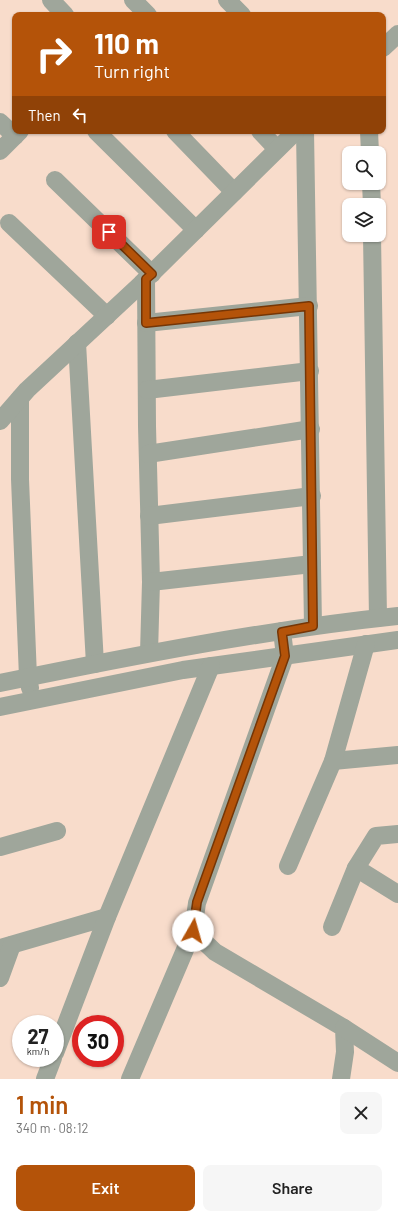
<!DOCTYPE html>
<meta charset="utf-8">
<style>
:root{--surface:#fff;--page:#f6f6f6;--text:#222;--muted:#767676;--accent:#b45309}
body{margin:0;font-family:Barlow,sans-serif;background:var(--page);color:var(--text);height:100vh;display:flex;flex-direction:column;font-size:15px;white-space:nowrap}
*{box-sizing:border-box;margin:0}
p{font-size:13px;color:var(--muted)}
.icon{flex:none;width:22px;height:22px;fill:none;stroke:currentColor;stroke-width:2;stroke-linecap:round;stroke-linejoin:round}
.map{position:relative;height:1079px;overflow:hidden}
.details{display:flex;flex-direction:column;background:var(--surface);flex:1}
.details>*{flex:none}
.guide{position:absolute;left:12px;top:12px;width:374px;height:122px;border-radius:8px;box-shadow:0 1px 3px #0004;background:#b45309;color:#fff;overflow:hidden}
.tools{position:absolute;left:342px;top:146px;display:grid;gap:8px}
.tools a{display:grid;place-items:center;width:44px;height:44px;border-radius:8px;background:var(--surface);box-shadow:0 1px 3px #0004;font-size:20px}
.speed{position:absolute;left:12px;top:1015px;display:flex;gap:8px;font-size:20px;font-weight:700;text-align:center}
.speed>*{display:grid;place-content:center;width:52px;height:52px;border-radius:50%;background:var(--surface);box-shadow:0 1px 3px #0004;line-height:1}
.speed small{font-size:10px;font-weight:400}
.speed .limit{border:6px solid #d22;background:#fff;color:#111}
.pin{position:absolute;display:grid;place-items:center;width:34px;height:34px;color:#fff;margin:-17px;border-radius:8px;box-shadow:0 2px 6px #0006}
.me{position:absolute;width:44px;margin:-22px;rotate:7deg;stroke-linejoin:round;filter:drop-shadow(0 0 3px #0008)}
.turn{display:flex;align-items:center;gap:14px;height:84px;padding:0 16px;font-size:18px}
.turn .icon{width:52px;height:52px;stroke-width:2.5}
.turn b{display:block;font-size:28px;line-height:34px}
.then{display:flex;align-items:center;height:38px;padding:0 16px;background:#0003;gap:8px;font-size:15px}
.round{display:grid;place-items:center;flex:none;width:42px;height:42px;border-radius:8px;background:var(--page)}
.headline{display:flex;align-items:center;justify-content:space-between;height:68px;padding:0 16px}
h1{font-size:24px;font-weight:600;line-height:30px;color:var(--accent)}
.button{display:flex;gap:8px;margin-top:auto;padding:8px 16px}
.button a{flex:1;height:46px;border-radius:8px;background:var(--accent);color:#fff;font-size:16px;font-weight:600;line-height:46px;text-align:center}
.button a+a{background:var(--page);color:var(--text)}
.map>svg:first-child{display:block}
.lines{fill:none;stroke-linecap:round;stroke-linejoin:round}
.minor{stroke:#9fa69b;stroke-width:18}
.route-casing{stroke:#753606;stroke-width:10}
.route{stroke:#b45309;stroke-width:7}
</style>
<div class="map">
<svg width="398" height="1079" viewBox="0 0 398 1079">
<rect width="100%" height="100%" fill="#f8dccb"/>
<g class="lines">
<!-- minor -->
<g class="minor">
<path d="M51,0L65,15"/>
<path d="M133,0L148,15"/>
<path d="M227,0L242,15"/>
<path d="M383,48L398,34"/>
<path d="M0,122L15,136"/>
<path d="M96,131L196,230"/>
<path d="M175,131L234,192"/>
<path d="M260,131L277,149"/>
<path d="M305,131L313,626"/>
<path d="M369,131L370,153"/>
<path d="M0,151L20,131"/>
<path d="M55,180L152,274"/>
<path d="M371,183L372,205"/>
<path d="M9,223L107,316"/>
<path d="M372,235L378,618"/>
<path d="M146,279L147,426L151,582L149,653"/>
<path d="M146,323L309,306"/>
<path d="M77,343L95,664"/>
<path d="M147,390L310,371"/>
<path d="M20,398V479L28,677L30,688"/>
<path d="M0,421L27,390L141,284L296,131"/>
<path d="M148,454L311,429"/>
<path d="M149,516L312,496"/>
<path d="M151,582L312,564"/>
<path d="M282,631L285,656L197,903L193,931L215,952L344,1028L345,1052L341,1079"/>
<path d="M0,683C132,656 264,630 398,616"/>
<path d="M0,707L183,670L398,640"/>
<path d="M333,761L398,755"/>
<path d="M398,834L376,836L356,868L398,894"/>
<path d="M0,847L57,831"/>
<path d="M288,866L333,761L366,644"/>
<path d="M332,927L356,868"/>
<path d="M0,948L107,917"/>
<path d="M0,978L12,945"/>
<path d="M344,1028L398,1063"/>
<path d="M55,1053L107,917L211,666"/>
<path d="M45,1079L53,1058"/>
<path d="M130,1079L193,931"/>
</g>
</g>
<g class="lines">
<defs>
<path id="route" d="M109,232L152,274L146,279V323L309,306L313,626L282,632L285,656L197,902L193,931"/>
</defs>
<!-- route casing -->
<use href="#route" class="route-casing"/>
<!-- route -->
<use href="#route" class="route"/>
</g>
</svg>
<div class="tools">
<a><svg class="icon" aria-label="search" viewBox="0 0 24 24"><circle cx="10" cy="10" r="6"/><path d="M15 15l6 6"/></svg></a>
<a><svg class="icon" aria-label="layers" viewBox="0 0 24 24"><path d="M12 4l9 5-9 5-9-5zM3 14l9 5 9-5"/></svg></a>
</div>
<div class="speed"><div>27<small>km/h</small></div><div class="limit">30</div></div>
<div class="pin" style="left:109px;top:232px;background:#d93025"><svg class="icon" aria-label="arrive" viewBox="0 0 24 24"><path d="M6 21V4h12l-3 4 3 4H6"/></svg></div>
<svg class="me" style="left:193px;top:931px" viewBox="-20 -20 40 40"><circle r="19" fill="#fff"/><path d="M0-13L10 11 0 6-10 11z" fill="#b45309"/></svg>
<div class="guide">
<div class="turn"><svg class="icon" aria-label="right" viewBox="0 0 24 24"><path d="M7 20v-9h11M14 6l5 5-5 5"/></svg><div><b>110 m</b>Turn right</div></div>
<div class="then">Then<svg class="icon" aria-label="left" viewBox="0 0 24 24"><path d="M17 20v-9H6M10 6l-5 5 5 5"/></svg></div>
</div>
</div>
<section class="details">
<div class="headline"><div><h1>1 min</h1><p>340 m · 08:12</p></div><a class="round"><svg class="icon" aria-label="close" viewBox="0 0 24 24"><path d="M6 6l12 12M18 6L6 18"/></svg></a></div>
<div class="button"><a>Exit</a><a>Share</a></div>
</section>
